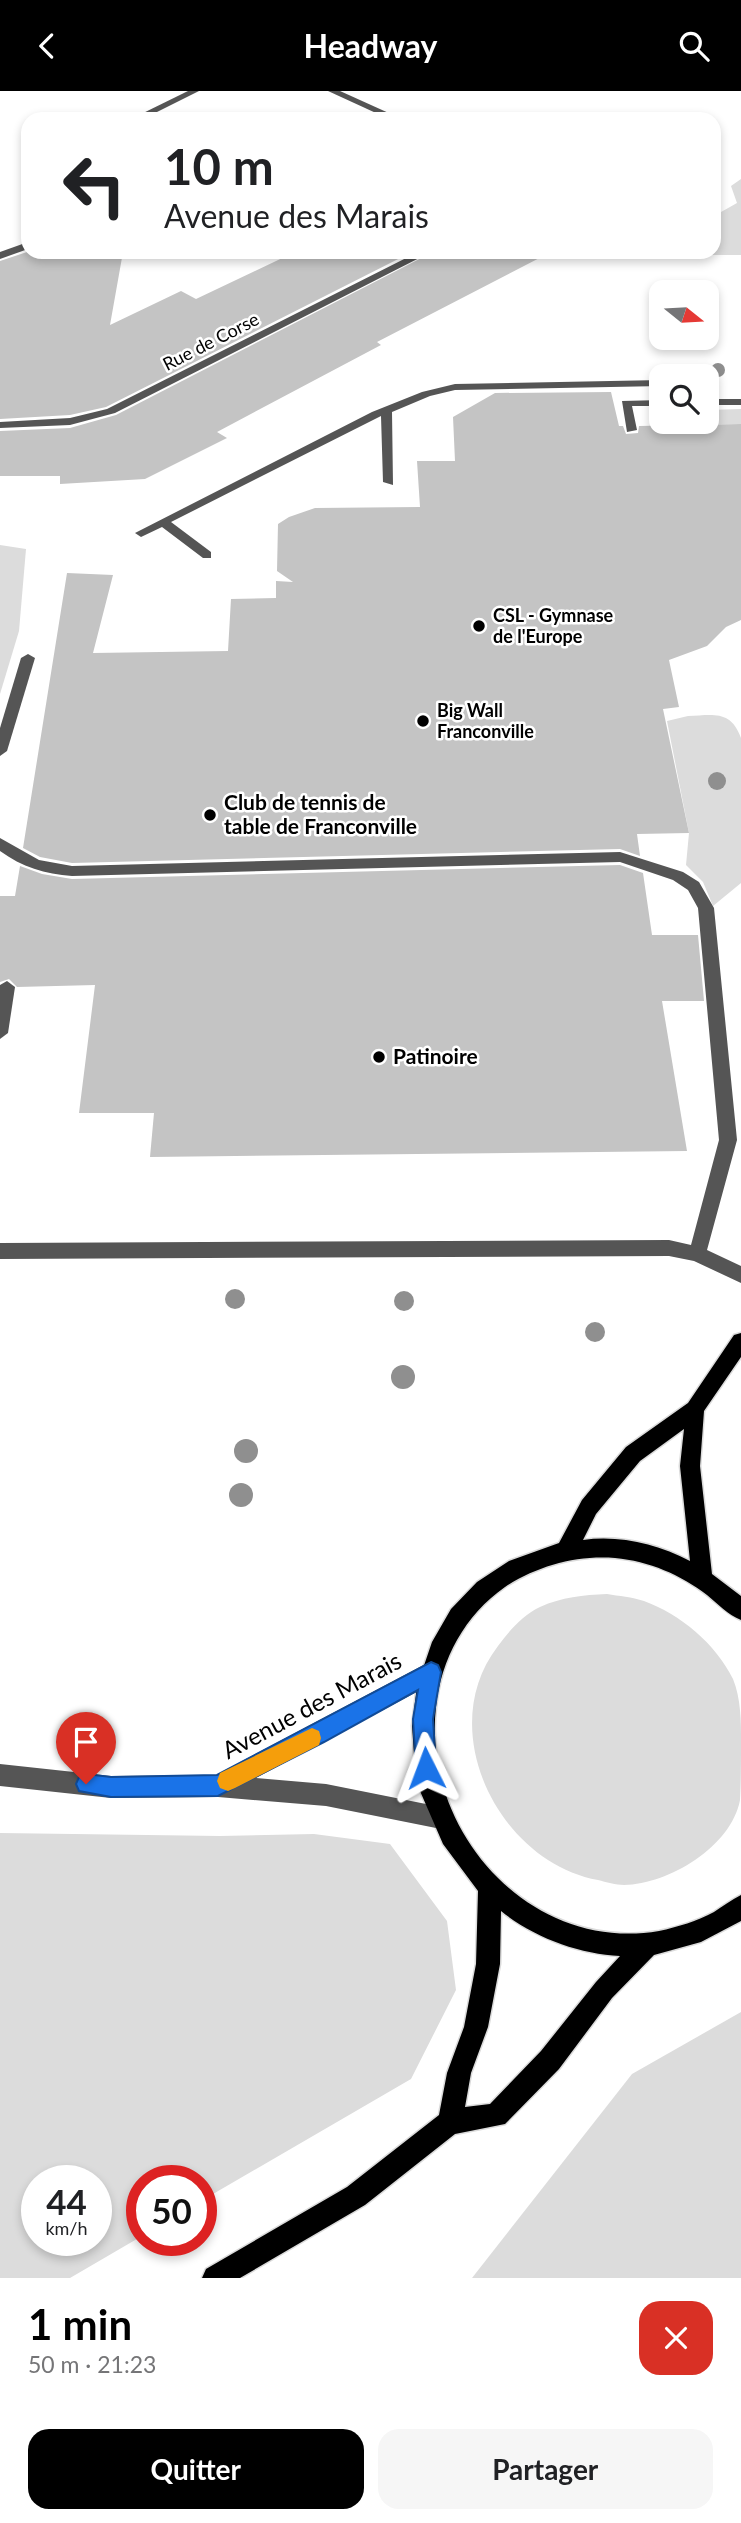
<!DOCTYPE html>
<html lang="fr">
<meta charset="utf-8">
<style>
:root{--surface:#fff;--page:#f6f6f6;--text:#202124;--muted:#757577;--accent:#000}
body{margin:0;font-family:Lato,sans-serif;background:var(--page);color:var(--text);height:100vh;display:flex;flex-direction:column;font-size:26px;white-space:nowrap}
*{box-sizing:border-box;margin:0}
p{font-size:23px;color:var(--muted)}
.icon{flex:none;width:38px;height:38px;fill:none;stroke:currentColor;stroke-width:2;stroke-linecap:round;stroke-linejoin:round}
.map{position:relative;height:2187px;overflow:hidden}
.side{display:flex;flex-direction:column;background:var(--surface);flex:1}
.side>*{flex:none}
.guide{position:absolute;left:21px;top:21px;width:700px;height:147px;border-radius:21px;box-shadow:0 4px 10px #0003;background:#fff;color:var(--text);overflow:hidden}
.needle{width:46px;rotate:108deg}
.buttons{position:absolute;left:649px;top:189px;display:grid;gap:14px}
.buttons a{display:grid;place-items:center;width:70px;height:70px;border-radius:14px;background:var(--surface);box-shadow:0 4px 10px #0003;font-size:35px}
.speed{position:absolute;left:21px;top:2074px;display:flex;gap:14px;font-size:35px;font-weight:700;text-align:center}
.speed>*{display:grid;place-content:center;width:91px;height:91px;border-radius:50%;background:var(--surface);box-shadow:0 4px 10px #0003;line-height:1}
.speed small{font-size:18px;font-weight:400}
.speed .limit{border:10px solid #d22;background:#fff;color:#111}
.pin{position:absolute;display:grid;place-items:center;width:60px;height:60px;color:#fff;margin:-72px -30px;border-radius:50% 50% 50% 0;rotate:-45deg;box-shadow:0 0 7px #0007}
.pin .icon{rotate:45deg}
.me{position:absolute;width:77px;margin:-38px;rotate:357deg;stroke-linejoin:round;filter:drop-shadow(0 0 5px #0008)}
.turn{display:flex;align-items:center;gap:24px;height:147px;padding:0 28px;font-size:32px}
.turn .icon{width:91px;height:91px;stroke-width:2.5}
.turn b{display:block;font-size:49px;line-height:60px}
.round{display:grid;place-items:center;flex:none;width:74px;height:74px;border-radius:21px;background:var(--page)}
.summary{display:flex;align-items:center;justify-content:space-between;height:119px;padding:0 28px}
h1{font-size:42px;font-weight:700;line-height:52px;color:var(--accent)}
.action{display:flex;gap:14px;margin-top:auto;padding:14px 28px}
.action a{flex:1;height:80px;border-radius:21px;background:var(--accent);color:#fff;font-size:28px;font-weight:700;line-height:80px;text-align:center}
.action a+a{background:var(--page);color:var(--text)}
header{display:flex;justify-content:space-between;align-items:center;height:91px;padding:0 28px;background:var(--accent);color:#fff;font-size:32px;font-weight:700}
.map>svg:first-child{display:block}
.green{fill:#dcdcdc;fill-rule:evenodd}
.building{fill:#c4c4c4}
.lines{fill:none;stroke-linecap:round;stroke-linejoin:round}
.major-casing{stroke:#dbdbdb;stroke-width:3}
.minor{fill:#555;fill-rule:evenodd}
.major{fill:#000;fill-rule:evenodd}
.tree{fill:#8f8f8f}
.route{fill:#1a73e8;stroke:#114b97;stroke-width:2}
.slow{fill:#f59e0b}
.poi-dot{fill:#000;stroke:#fff;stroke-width:2.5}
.labels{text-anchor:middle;stroke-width:5;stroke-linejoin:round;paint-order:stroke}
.far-street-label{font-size:18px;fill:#000;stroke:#fff}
.far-poi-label{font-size:18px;font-weight:bold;fill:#000;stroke:#fff;text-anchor:start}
.poi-label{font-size:21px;font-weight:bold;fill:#000;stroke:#fff;text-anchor:start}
.near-street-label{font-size:24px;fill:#000;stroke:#fff}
</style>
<header><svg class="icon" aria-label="back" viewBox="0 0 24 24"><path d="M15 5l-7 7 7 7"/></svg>Headway<svg class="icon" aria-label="search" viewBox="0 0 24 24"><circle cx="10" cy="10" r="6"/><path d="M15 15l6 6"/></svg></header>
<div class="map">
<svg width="741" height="2187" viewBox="0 0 741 2187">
<rect width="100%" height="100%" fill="#fff"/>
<!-- green -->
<g class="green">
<path d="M741,88V164H644L648,161H714V125L737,112L731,95Z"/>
<path d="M741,318V333L670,334L669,331H707V319Z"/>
<path d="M0,454L26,458L19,540L0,603Z"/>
<path d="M688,625C714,624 731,619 741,647V792L713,815L703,791L686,774L689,742L667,630Z"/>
<path d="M607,1503C619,1505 632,1506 644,1510C680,1523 716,1553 733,1588C741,1608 741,1630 741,1651C741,1669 741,1691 740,1709C731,1756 669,1793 624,1794C616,1794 606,1791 598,1789C499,1771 433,1639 498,1555C509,1540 523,1524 540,1516C562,1506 583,1504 607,1503Z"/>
<path d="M0,1742L220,1745L314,1743L390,1753L447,1830L456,1899L411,1988L201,2110V2090H142V2145L70,2187H0ZM37,2090H96V2149H37Z"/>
<path d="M741,1921V2187H472L632,1983Z"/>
</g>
<!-- building -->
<g class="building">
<path d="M27,161H123L110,234L181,200L196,208L295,161H412L106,316L70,324L0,328V170Z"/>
<path d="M433,161H551L377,251L381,254L217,341L227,347L145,388L60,393V385H0V340L70,337L116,324Z"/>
<path d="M611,301L619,335H623L626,343L638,342L639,335L741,333V529L726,536L707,555L669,569L679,616L663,618L689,742L637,743L640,765L620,758L72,772L40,766L23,757L67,482L113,484L93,562L228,560L231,508L276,507V490L293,491L277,480L278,433L289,426L315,417L420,416L417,370H455L453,326L495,302Z"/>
<path d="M620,774L643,782L652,844H698L704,910H662L687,1060L150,1066L154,1022H79L95,894L17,896L9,888L0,891V805H15L20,775L42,783L72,788Z"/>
</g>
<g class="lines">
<defs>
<path id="major" d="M741,1242V1266L704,1320L700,1375L712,1483L741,1505V1529C728,1524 718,1513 707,1504C681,1484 649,1470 615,1467C576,1464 537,1475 505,1496C465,1524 441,1568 436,1616C422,1740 530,1862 659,1840C678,1836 697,1830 714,1821C723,1815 731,1809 741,1804V1830L701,1851L654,1864L612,1907L559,1978L505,2033L455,2043L365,2114L240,2187H202L206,2178L347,2096L439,2024L447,1982L464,1936L476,1873L478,1800L443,1753L420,1700L415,1677L412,1635L417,1595L432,1551L451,1518L477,1491L509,1470L559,1452L582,1409L626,1356L688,1312L734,1244ZM684,1338L680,1375L690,1470C657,1453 620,1444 583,1449L596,1423L640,1370ZM501,1820C533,1846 579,1863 620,1865L596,1891L541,1960L490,2013L465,2016L471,1982L488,1936L500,1873Z"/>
</defs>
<!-- major casing -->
<use href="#major" class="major-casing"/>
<!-- minor -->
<g class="minor">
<path d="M188,0H199L143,28H131Z"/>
<path d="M328,0H340L402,28H389Z"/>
<path d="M28,151V158L0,168V161Z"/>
<path d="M418,161H431L115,322L70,334L0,337V331L70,327L107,318Z"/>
<path d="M662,289V295L455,299L430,305L392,321L393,394L383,391L381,325L171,431L211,461V467H203L162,436L141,446L135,442L372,321L422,301L455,293Z"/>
<rect x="707" y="308" width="34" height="6"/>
<path d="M662,309V315H632L637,339L627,341L622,310Z"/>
<path d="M28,563L35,567L7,660L0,665V637L21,567Z"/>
<path d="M0,747L39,769L72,775L620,761L683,781L699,791L714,817L737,1049L707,1159L741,1175V1192L694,1170L669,1165L0,1168V1152L669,1149L691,1154L719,1049L698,817L688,799L673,789L620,771L72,785C45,783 22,776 0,760Z"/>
<path d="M7,890L15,896L8,942L0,948V894Z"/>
<path d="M431,1570L439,1573L442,1581L439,1589L256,1687L326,1693L441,1716L449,1719L452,1727L449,1735L441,1738L326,1715L218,1706L111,1707L0,1695V1673L111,1685L216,1684Z"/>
</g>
<!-- major -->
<use href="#major" class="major"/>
</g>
<!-- trees -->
<g class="tree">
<circle cx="718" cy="279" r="7"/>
<circle cx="717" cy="690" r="9"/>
<circle cx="235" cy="1208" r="10"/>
<circle cx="404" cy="1210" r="10"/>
<circle cx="595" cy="1241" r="10"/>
<circle cx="403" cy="1286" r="12"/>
<circle cx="246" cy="1360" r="12"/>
<circle cx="241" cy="1404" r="12"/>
</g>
<!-- route -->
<path class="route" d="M431,1571L438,1574L441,1581L433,1628L436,1677L433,1684L426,1687L418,1684L416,1677L413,1628L418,1599L324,1651L218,1705L111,1706L79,1700L76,1693L79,1686L86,1683L111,1686L217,1684Z"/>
<!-- slow -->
<path class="slow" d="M312,1637L319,1640L321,1647L319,1654L235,1697L228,1700L220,1697L217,1690L220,1682Z"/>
<!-- markers -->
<g class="poi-dot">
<circle cx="479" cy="535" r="7"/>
<circle cx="423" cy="630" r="7"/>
<circle cx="210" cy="724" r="7"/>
<circle cx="379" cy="966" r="7"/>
</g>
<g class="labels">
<!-- far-street labels -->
<g class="far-street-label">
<text transform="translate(211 251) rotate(-27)" y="6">Rue de Corse</text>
</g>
<!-- far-poi labels -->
<g class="far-poi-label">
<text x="493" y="531">CSL - Gymnase<tspan x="493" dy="21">de l'Europe</tspan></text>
<text x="437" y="626">Big Wall<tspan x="437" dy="21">Franconville</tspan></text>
</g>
<!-- poi labels -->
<g class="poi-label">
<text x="224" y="719">Club de tennis de<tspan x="224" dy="24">table de Franconville</tspan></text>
<text x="393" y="973">Patinoire</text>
</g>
<!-- near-street labels -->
<g class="near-street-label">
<text transform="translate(312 1615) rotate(-28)" y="8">Avenue des Marais</text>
</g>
</g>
</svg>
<div class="buttons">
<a><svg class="needle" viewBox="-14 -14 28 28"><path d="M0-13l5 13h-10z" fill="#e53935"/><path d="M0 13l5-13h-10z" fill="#757577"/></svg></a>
<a><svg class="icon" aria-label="search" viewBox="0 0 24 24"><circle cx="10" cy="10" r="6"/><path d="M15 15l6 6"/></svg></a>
</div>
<div class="speed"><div>44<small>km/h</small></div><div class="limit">50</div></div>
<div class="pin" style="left:86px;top:1693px;background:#d93025"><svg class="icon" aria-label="arrive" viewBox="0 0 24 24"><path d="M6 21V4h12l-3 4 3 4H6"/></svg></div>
<svg class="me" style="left:426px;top:1677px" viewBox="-20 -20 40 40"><path d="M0-17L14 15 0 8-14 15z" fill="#1a73e8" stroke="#fff" stroke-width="4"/></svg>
<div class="guide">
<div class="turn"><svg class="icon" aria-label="left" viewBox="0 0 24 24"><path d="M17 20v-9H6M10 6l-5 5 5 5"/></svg><div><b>10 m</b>Avenue des Marais</div></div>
</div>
</div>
<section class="side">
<div class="summary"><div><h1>1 min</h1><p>50 m · 21:23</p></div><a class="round" style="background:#d93025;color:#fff"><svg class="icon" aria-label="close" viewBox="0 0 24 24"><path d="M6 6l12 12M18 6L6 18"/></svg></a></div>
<div class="action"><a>Quitter</a><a>Partager</a></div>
</section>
